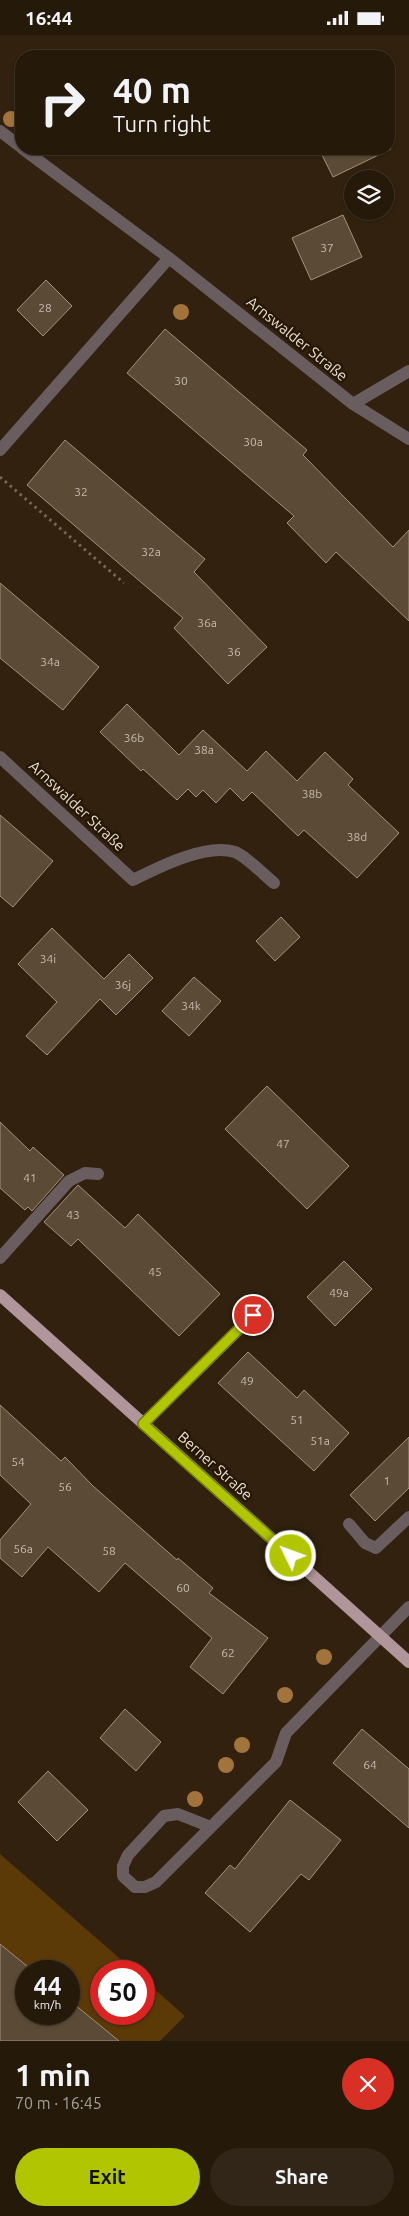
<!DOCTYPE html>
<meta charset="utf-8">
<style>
:root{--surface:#25190a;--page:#312618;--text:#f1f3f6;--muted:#a3a09c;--line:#42382b;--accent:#b1c500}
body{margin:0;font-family:Ubuntu,sans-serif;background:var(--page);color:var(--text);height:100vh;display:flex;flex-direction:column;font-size:19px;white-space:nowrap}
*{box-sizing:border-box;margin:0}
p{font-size:16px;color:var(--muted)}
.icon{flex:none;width:28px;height:28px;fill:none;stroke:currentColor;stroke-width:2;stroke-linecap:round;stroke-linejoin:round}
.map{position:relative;height:2006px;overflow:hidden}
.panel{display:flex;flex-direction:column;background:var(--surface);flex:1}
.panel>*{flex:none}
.banner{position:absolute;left:15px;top:15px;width:380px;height:105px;border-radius:20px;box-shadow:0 1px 4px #0004,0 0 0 1px var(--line);background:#25190a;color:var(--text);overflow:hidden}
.tools{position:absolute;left:344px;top:135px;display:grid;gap:10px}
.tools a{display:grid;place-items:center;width:50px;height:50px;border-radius:50%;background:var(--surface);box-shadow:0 1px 4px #0004,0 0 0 1px var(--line);font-size:25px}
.speed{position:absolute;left:15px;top:1925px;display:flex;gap:10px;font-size:25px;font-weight:700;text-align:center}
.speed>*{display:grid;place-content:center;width:65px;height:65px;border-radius:50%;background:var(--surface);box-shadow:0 1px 4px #0004,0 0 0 1px var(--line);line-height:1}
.speed small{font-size:12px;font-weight:400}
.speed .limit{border:8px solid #d22;background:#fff;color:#111}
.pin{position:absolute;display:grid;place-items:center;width:42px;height:42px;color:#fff;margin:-21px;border:2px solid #fff;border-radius:50%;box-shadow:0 1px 5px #0007}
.me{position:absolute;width:55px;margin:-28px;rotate:312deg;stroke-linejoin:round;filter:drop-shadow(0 0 4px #0008)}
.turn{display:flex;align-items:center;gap:18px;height:105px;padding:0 15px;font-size:22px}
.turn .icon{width:65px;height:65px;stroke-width:2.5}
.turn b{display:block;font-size:35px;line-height:42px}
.round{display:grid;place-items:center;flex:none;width:52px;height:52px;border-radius:26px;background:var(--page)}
.head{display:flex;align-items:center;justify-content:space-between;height:85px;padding:0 15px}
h1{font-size:30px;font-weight:700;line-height:38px}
.primary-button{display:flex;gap:10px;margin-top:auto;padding:10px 15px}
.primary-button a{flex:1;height:58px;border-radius:30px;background:var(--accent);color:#111;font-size:20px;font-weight:700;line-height:58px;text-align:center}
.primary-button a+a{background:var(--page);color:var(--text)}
.status{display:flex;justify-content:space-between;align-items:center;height:35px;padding:0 25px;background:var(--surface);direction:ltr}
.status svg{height:14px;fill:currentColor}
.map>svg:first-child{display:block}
.green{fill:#5c3a07}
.building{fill:#5b4a36;stroke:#a5917c}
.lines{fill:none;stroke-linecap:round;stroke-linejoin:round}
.path{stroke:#766858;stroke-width:3;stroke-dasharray:2.5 4;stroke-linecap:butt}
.minor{stroke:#6a5d5f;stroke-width:12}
.major{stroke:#b0959a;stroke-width:12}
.tree{fill:#a2743c}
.route-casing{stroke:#738000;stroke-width:12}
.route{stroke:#b1c500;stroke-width:9}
.labels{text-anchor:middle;stroke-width:5;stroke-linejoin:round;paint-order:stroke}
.number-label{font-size:12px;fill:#c6baac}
.street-label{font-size:15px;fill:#e9dfd3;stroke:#271805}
</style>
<div class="status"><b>16:44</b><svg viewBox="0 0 49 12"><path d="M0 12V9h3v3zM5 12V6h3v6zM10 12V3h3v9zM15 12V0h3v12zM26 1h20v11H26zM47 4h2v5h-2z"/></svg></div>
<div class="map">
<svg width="409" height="2006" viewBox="0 0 409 2006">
<rect width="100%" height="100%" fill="#31210e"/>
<!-- green -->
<path class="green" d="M0,1819L134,1936H101V1979H144V1945L185,1981L160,2006H119L69,1965V1936H33L0,1909Z"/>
<!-- building -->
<g class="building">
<path d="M319,114H391L333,142Z"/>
<path d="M343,180L362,222L311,245L292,203Z"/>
<path d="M46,245L72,271L43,301L17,275Z"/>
<path d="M165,294L307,415L303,420L393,512L409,495V586L336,517L326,528L287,488L294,481L127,338Z"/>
<path d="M65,405L205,524L194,537L267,612L228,649L174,593L183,583L27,450Z"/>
<path d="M0,548L99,632L63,675L0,623Z"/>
<path d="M127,669L179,720L203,695L247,736L266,716L297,746L325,717L353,744L348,750L399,798L357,843L304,795L298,801L252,757L243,766L230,753L216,768L203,755L196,762L188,754L177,765L143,734L141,736L100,697Z"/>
<path d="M0,780L53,826L13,872L0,861Z"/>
<path d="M281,882L300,902L275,926L256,906Z"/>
<path d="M52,893L104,944L129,919L153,943L116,980L100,964L47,1020L26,1001L57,967L18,929Z"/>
<path d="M194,942L221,966L189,1001L162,976Z"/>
<path d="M267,1051L349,1131L307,1174L225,1094Z"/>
<path d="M0,1087L30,1116L33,1112L64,1140L32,1176L28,1172L25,1175L0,1153Z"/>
<path d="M78,1150L125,1193L138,1179L220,1259L179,1301L78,1204L71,1211L44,1187Z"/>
<path d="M344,1226L372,1254L335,1291L307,1262Z"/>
<path d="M248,1317L297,1363L304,1355L349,1398L314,1436L218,1348Z"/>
<path d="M0,1370L61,1426L65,1422L93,1451L177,1525L178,1523L213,1553L209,1558L268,1603L223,1659L190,1632L212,1603L125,1528L99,1557L48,1512L22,1542L0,1523V1505L31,1469L0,1440Z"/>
<path d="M409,1402V1453L375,1486L350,1460Z"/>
<path d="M125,1674L161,1707L136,1736L100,1703Z"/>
<path d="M362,1694L409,1734V1793L333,1728Z"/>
<path d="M48,1736L88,1775L57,1806L18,1767Z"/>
<path d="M290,1765L341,1805L309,1845L301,1839L250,1897L205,1858L230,1830L235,1834Z"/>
<path d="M0,1909L33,1936H26V1979H69V1965L119,2006H0Z"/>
</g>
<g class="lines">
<!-- path -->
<path class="path" d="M0,442L124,548"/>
<!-- minor -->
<g class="minor">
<path d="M0,96L21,112"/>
<path d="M23,114L169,223L353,369L409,404"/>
<path d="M353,369L409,336"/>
<path d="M0,415L169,223"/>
<path d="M0,722L133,845C159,832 206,808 235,817C246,821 264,840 274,848"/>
<path d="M0,1223L69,1146L85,1138L98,1139"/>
<path d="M143,1389L253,1280"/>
<path d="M349,1489L365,1508L376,1513L409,1482"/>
<path d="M211,1792L178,1779L164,1781L128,1820L123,1831V1841L135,1852H145L156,1847L276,1727L286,1698L409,1572"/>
</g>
<!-- major -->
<path class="major" d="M0,1260L409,1627"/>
</g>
<!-- trees -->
<g class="tree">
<circle cx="11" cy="84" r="8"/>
<circle cx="181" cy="277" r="8"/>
<circle cx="324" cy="1622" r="8"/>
<circle cx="285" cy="1660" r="8"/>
<circle cx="242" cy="1710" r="8"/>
<circle cx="226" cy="1730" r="8"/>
<circle cx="195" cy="1764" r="8"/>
</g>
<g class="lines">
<defs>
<path id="route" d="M253,1280L143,1389L291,1521"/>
</defs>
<!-- route casing -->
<use href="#route" class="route-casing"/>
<!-- route -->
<use href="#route" class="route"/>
</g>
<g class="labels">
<!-- number labels -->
<g class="number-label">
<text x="327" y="217">37</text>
<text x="45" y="277">28</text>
<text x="181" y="350">30</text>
<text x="253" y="411">30a</text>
<text x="81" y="461">32</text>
<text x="151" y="521">32a</text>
<text x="207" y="592">36a</text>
<text x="234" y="621">36</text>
<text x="50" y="631">34a</text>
<text x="134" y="707">36b</text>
<text x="204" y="719">38a</text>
<text x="312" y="763">38b</text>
<text x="357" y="806">38d</text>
<text x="48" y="928">34i</text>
<text x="123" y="954">36j</text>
<text x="191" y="975">34k</text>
<text x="283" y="1113">47</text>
<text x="30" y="1147">41</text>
<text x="73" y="1184">43</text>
<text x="155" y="1241">45</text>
<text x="339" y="1262">49a</text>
<text x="247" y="1350">49</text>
<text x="297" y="1389">51</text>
<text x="320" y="1410">51a</text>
<text x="18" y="1431">54</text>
<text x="387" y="1450">1</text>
<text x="65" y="1456">56</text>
<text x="23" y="1518">56a</text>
<text x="109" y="1520">58</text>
<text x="183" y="1557">60</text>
<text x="228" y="1622">62</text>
<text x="370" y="1734">64</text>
</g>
<!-- street labels -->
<g class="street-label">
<text transform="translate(297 304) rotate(39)" y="5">Arnswalder Straße</text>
<text transform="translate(77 771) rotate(43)" y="5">Arnswalder Straße</text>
<text transform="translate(215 1431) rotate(42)" y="5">Berner Straße</text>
</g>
</g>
</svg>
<div class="tools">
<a><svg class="icon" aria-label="layers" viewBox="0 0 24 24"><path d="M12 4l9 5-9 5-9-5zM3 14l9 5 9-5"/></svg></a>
</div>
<div class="speed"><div>44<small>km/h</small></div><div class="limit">50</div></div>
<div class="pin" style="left:253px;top:1280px;background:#d93025"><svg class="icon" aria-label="arrive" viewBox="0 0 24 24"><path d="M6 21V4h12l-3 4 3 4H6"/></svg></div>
<svg class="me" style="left:291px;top:1521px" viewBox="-20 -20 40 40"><circle r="17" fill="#b1c500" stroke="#fff" stroke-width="3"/><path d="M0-11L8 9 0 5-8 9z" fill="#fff"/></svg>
<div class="banner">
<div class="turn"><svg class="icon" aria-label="right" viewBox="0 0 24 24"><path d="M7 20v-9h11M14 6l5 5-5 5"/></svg><div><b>40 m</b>Turn right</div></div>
</div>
</div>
<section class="panel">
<div class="head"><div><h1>1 min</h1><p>70 m · 16:45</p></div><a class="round" style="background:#d93025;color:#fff"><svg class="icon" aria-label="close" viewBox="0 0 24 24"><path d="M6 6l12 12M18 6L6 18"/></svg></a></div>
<div class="primary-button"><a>Exit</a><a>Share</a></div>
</section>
